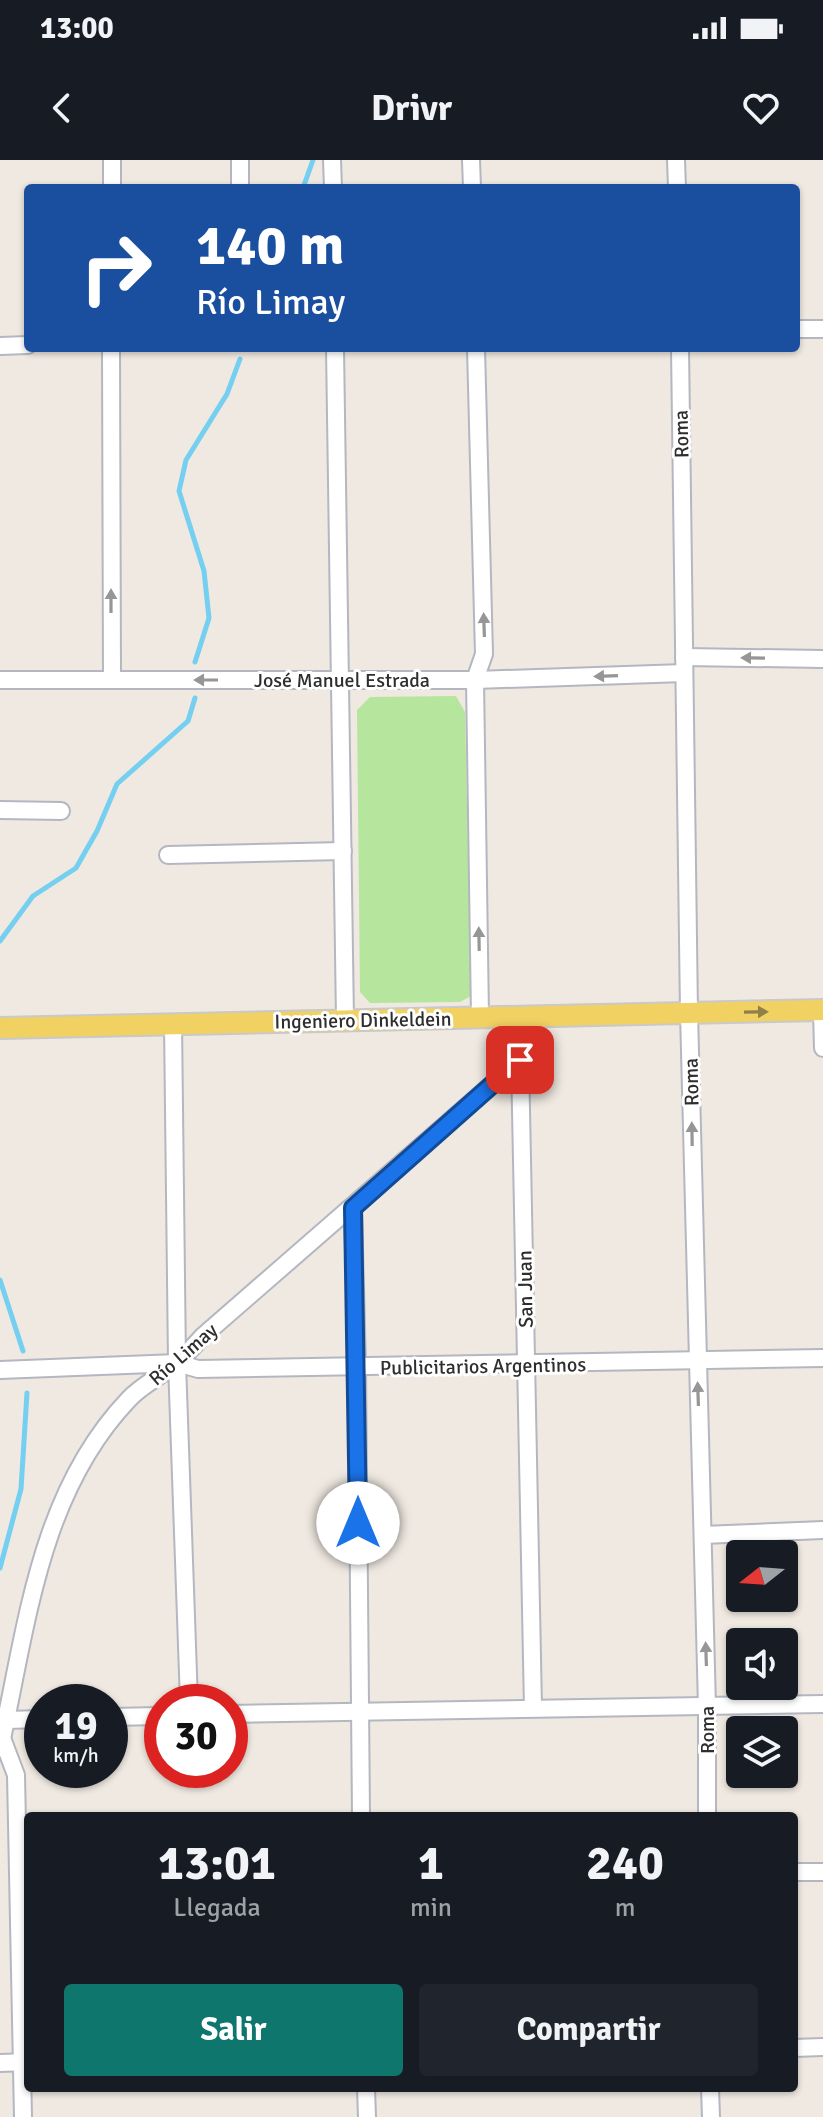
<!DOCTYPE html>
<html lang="es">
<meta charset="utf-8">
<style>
:root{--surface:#171b24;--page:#20242c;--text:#f1f3f6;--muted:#9ea1a6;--accent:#0f766e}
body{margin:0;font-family:Signika,sans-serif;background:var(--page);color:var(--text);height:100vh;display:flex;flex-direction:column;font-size:30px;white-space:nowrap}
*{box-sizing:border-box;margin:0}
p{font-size:26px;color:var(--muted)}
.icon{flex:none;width:44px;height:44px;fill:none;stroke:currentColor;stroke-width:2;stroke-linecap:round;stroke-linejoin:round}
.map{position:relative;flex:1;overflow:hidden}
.sheet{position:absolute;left:24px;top:1652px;width:774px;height:280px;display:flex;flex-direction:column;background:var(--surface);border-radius:8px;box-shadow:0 2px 6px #0004}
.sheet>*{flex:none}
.guide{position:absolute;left:24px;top:24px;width:776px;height:168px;border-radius:8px;box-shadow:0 2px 6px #0004;background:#1a4fa0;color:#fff;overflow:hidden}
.needle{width:52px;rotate:253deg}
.buttons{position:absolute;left:726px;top:1380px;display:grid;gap:16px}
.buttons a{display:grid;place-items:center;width:72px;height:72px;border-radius:8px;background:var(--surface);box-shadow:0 2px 6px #0004;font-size:40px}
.speed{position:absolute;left:24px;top:1524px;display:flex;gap:16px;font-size:40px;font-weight:700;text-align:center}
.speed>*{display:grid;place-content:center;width:104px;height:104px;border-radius:50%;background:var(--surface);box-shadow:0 2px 6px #0004;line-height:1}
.speed small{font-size:20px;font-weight:400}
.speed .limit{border:12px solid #d22;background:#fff;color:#111}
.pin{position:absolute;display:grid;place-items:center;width:68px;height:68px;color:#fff;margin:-34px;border-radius:16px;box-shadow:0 4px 12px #0006}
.me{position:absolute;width:88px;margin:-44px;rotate:0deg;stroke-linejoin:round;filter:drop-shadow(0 0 6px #0008)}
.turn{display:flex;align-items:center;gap:28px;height:168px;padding:0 40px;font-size:36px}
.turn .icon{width:104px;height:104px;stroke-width:2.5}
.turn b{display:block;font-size:56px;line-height:68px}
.eta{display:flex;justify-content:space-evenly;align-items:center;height:136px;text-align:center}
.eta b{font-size:48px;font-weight:700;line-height:56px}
.cta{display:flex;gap:16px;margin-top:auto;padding:16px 40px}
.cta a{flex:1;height:92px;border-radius:8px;background:var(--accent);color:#fff;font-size:32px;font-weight:700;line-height:92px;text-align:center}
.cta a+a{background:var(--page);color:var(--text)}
.status{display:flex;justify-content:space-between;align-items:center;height:56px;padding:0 40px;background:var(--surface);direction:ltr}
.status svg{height:22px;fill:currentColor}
header{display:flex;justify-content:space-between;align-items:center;height:104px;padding:0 40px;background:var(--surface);font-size:36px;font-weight:700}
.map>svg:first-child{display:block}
.green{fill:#b6e59e}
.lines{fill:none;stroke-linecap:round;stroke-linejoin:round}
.stream{stroke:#75cff0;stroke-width:5}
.minor-casing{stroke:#b4b7c1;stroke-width:20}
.major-casing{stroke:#c9c9c9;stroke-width:24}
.minor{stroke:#fff;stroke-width:16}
.major{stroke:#f2d163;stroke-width:20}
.oneway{fill:#969696}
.oneway2{fill:#908048}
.route-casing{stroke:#114b97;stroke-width:20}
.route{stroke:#1a73e8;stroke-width:14}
.labels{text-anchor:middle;stroke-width:6;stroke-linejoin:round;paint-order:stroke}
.street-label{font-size:20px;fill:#2e2e2e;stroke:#fff}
</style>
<div class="status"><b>13:00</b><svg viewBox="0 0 49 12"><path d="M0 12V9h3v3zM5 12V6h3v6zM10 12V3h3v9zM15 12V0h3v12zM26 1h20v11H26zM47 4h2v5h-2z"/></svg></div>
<header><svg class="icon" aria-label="back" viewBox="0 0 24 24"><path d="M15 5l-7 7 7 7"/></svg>Drivr<svg class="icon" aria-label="heart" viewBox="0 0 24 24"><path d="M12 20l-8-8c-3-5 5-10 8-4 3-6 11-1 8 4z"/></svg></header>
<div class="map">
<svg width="823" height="1957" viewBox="0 0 823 1957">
<rect width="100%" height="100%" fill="#efe9e1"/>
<!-- green -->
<path class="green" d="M456,536L465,552L471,836L460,842L370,843L360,832L357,550L370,537Z"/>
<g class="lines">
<!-- stream -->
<g class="stream">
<path d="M303,28L313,0"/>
<path d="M195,502L209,458L204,411L179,331L186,300L227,234L240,199"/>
<path d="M0,781L33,736L76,708L97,671L117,624L188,561L195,538"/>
<path d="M0,1120L23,1191"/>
<path d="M0,1408L21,1329L27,1233"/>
</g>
<defs>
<g id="minor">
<path d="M240,0V28"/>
<path d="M332,0L333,28"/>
<path d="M471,0L472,28"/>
<path d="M676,0L677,28"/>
<path d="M112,28V0"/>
<path d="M796,169H823"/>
<path d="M0,186L28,185"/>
<path d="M111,188L112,519"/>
<path d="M335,188L345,860"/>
<path d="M476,188L484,494L475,520L480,857"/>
<path d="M680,188L689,853L707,1547V1656"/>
<path d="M684,497L823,499"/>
<path d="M0,520H475L684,513"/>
<path d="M0,650L61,651"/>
<path d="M168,695L343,691"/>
<path d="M822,850L823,888"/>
<path d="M530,856L520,900L533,1548"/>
<path d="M173,863L177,1203L189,1542"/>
<path d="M353,1048L357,1207L361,1656"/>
<path d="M0,1210L177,1203L198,1209L823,1198"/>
<path d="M703,1375L823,1370"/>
<path d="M230,1554L823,1544"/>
<path d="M110,1557L162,1556"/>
<path d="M6,1560L42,1559"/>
<path d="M2,1578L16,1615L23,1957"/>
<path d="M0,1588C27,1466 39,1333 129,1239C141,1226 159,1217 173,1206C184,1197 194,1186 203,1176L520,900"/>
<path d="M794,1712H823"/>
<path d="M794,1888L823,1887"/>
<path d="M0,1903L28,1902"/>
<path d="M366,1928L367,1957"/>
<path d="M710,1928L711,1957"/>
</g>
<path id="major" d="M0,868L823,850"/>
</defs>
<!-- minor casing -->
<use href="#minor" class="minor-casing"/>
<!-- major casing -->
<use href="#major" class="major-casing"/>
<!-- minor -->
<use href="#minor" class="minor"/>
<!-- major -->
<use href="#major" class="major"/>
</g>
<!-- one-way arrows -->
<defs><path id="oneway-solid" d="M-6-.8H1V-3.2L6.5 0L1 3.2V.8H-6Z" transform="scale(2)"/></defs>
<g class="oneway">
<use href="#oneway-solid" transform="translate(111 441) rotate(-90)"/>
<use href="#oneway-solid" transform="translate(484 465) rotate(-92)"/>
<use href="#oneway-solid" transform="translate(753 498) rotate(-179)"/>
<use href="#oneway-solid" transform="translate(606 516) rotate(178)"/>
<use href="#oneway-solid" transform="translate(206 520) rotate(-180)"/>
<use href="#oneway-solid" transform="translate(479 779) rotate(-91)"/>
<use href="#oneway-solid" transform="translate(692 974) rotate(-91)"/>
<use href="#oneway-solid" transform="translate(698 1234) rotate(-92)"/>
<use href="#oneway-solid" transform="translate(706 1494) rotate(-92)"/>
</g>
<use class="oneway2" href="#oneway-solid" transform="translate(756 852) rotate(-1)"/>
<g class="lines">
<defs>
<path id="route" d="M358,1363L353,1048L520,900"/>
</defs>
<!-- route casing -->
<use href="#route" class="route-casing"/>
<!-- route -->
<use href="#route" class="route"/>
</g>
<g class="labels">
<!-- street labels -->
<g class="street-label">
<text transform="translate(681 274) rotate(-91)" y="7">Roma</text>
<text x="342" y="527">José Manuel Estrada</text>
<text transform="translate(363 860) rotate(-1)" y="7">Ingeniero Dinkeldein</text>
<text transform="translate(691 922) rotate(-91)" y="7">Roma</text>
<text transform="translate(525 1129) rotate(-91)" y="7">San Juan</text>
<text transform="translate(183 1194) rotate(-41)" y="7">Río Limay</text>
<text transform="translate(483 1206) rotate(-1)" y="7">Publicitarios Argentinos</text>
<text transform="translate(707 1570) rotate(-90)" y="7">Roma</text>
</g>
</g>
</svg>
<div class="buttons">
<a><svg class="needle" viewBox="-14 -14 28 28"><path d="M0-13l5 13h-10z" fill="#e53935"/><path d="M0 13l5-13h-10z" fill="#9ea1a6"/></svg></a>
<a><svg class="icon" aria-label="sound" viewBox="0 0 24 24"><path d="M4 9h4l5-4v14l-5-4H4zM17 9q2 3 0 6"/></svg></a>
<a><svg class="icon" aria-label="layers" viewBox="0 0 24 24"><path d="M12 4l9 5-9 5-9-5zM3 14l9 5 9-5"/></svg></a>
</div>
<div class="speed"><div>19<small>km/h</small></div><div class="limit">30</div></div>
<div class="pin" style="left:520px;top:900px;background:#d93025"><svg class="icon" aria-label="arrive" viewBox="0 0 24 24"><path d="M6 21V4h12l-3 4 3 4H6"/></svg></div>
<svg class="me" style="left:358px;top:1363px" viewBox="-20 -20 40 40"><circle r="19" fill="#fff"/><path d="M0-13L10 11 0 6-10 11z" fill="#1a73e8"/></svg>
<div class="guide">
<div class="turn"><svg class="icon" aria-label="right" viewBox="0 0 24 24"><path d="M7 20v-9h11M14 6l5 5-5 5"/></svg><div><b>140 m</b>Río Limay</div></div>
</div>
<section class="sheet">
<div class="eta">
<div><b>13:01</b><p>Llegada</p></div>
<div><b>1</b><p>min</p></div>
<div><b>240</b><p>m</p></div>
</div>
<div class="cta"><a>Salir</a><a>Compartir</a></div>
</section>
</div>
